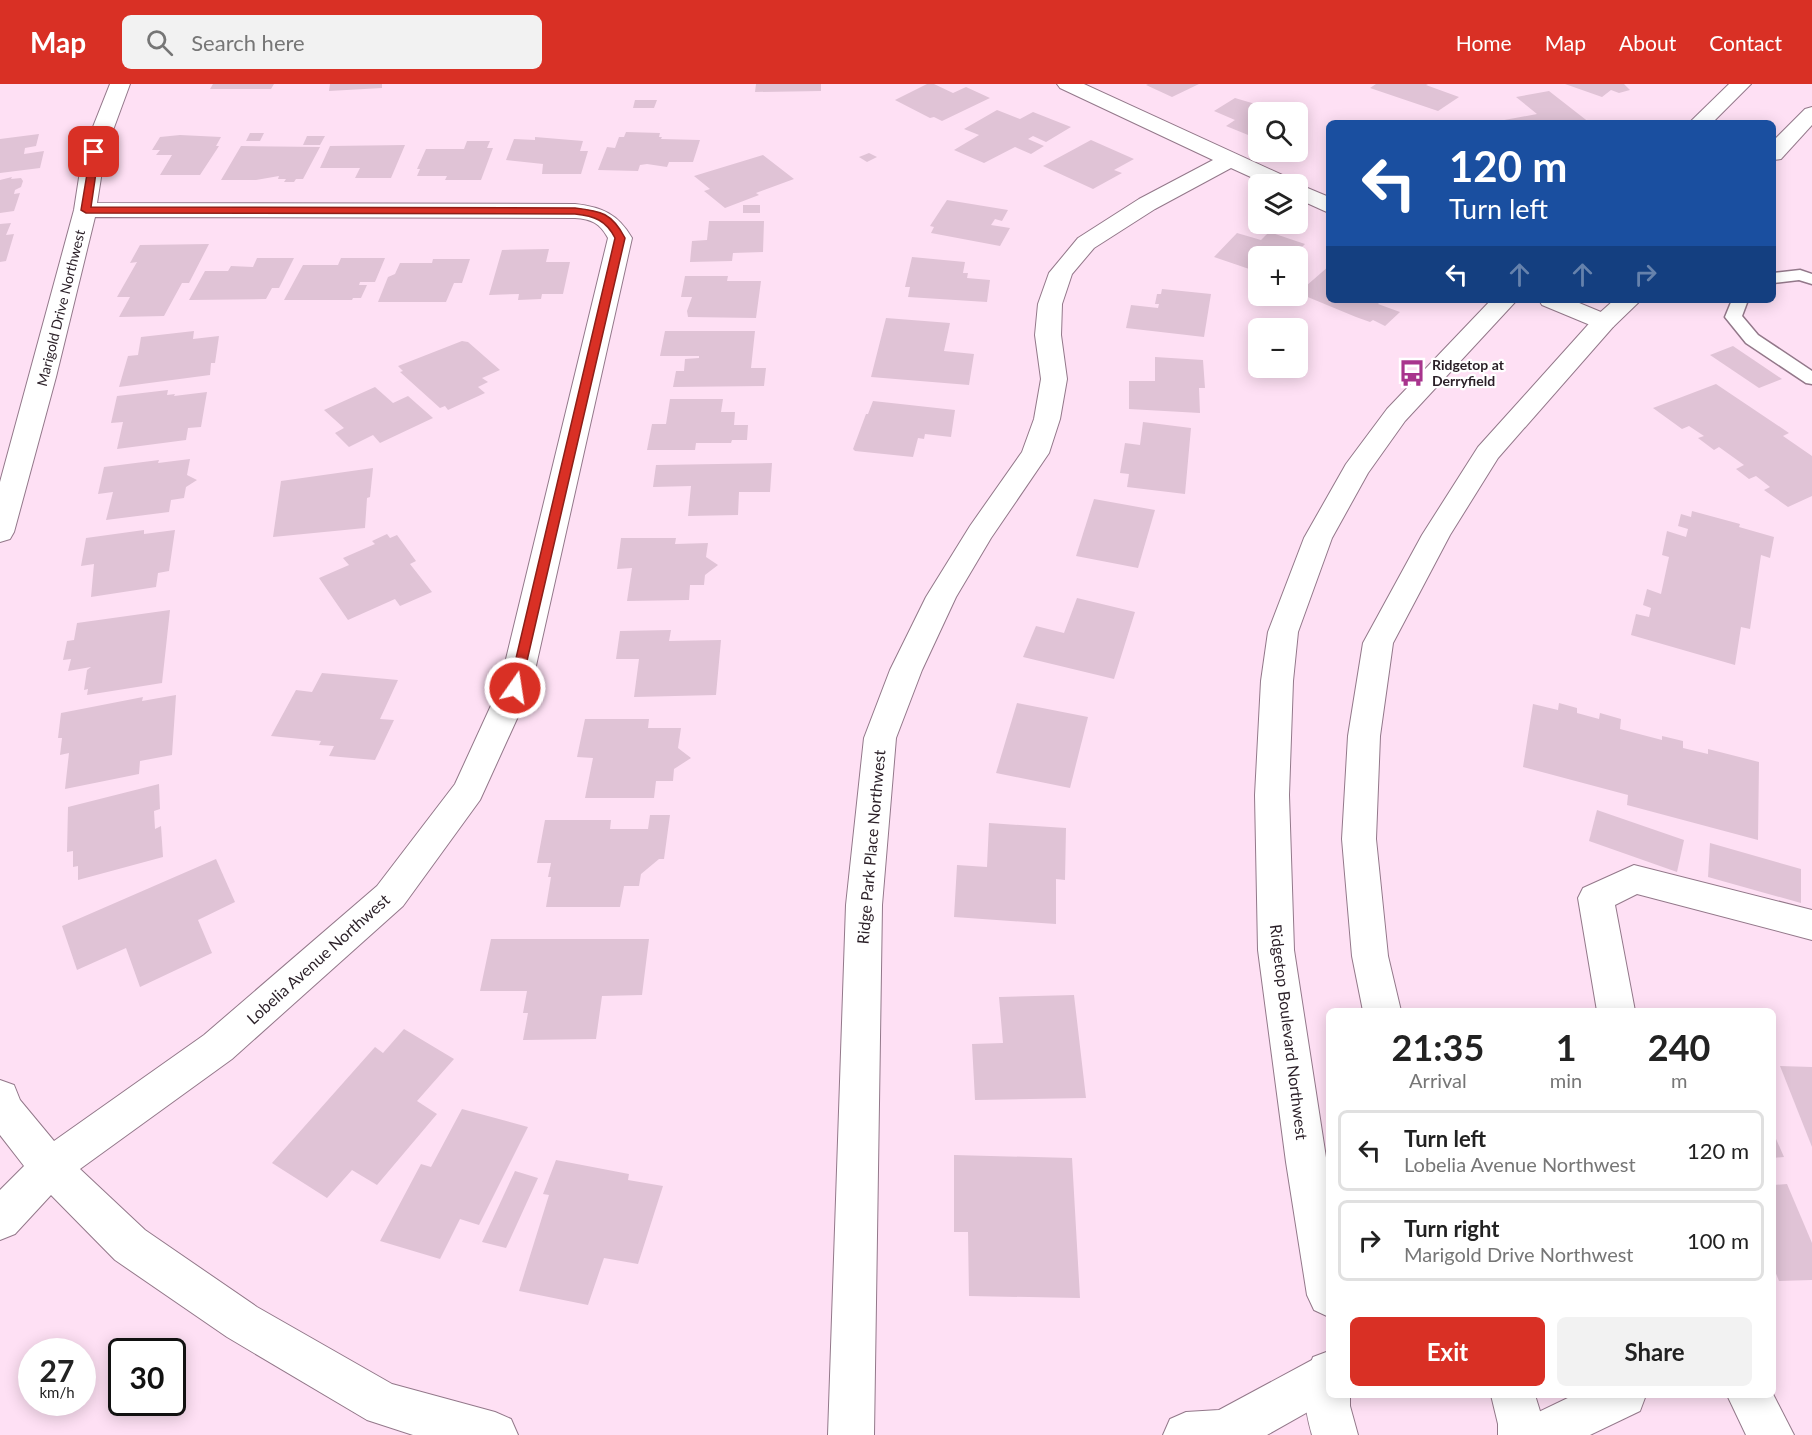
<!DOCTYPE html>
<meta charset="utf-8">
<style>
:root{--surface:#fff;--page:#f2f2f2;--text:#222;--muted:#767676;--line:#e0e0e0;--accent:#d93025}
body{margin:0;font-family:Lato,sans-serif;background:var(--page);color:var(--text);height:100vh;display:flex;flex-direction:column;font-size:22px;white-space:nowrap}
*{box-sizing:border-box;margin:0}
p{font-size:20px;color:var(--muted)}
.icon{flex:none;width:33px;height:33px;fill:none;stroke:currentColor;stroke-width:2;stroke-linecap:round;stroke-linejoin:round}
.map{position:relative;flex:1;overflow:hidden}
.sheet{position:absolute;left:1326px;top:924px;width:450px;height:390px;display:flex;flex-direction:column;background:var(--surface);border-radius:9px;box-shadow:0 3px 15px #0003}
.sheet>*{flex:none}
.guide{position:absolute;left:1326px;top:36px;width:450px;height:183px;border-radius:9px;box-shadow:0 3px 15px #0003;background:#1a4fa0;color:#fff;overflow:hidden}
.fabs{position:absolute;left:1248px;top:18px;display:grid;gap:12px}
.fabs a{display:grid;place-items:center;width:60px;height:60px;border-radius:9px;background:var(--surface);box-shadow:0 3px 15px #0003;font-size:30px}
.speed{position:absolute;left:18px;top:1254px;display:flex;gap:12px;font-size:30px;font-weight:700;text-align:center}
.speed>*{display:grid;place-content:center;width:78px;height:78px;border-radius:50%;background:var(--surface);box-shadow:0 3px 15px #0003;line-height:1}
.speed small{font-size:15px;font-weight:400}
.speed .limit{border:3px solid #111;border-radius:9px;background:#fff;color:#111}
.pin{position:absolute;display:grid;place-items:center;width:51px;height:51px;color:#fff;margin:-26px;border-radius:12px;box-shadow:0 3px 9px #0006}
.me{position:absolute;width:66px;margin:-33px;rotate:13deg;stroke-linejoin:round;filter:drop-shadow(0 0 4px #0008)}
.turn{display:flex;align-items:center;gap:21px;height:126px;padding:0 24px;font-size:27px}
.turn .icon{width:78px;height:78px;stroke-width:2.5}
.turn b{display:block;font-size:42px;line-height:51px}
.lanes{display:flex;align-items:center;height:57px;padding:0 24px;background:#0003;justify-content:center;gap:30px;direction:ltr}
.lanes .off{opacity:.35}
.eta{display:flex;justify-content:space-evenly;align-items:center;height:102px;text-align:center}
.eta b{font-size:36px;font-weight:700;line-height:42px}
.cta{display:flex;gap:12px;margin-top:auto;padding:12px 24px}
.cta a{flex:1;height:69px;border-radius:9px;background:var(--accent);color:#fff;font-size:24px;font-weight:700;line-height:69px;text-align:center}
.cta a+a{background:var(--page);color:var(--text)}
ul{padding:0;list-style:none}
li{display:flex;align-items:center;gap:18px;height:81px;margin:0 12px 9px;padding:0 12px;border:3px solid var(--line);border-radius:9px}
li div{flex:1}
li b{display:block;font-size:22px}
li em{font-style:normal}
header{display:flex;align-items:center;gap:36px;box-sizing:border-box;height:84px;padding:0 30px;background:var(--accent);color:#fff}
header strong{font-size:28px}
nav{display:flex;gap:33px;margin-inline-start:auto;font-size:21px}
.search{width:420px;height:54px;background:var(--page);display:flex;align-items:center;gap:15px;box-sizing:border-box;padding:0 21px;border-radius:9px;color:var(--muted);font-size:22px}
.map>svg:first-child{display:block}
.building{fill:#e0c3d6}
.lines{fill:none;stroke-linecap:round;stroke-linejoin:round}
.service-casing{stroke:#93788a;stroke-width:3}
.minor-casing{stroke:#93788a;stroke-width:2}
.secondary-casing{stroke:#93788a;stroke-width:2}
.service{fill:#fff;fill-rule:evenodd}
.minor{fill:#fff;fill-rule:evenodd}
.secondary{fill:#fff;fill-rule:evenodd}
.route{fill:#d93025;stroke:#8d1f18;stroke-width:1.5}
.labels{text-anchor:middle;stroke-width:4.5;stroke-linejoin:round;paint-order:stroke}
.far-street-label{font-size:14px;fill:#2a1f27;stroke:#fff}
.far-poi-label{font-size:14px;font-weight:bold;fill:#2a1f27;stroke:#fff;text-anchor:start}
.street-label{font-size:16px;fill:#2a1f27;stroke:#fff}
</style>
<header>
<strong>Map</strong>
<div class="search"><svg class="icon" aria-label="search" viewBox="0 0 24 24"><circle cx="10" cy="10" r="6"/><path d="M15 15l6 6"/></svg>Search here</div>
<nav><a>Home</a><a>Map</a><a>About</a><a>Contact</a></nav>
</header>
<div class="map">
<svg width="1812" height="1351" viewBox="0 0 1812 1351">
<rect width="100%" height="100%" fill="#fee0f4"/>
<!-- building -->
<g class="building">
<path d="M213,0H274L271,5H210Z"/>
<path d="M330,0H382V4L329,7Z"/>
<path d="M756,0H821V7L755,8Z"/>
<path d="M927,0H934L953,9L966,3L990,14L942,37L934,33L930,34L895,16Z"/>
<path d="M1148,0H1199L1172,13L1146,1Z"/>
<path d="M1376,0H1428L1426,1L1459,13L1438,27L1370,4Z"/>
<path d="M1565,0H1624L1630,6L1619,9L1611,6L1602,13Z"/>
<path d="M1549,7L1590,39H1502L1499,37L1537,30L1516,13Z"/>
<path d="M1235,14L1262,22L1259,23L1272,28H1258V55L1226,42L1235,36L1214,27Z"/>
<path d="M635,16H657L654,24H633Z"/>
<path d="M997,26L1020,35L1033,28L1071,43L1046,58L1033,52L1028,55L1044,62L1031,70L1015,63L984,79L954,66L979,51L964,45Z"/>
<path d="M626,48L660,49L659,53H662L661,55L700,56L693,78H669L667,83L647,80L640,81L638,87L598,86L607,63L615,64L619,53H624Z"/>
<path d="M250,49H264L260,57H246Z"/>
<path d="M39,50L36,62L25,64L24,70L44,67L40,84L0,89V55Z"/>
<path d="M180,51L221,53L216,62H219L200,91H160L172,71H156L160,66H152L160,53Z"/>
<path d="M307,52H325L320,61H303Z"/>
<path d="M535,53L583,57L580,67H588L581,90H542L543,80L506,76L514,55L535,56Z"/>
<path d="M1091,56L1134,75L1114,86L1122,89L1093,105L1043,82Z"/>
<path d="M467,57H490L487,64H493L481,96H445L447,92H417L420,85H417L426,65H464Z"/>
<path d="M405,61L391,94H355L360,84H320L330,62Z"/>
<path d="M241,62L320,63L303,95H296L294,98H284L286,95H278L279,92L256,96H221Z"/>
<path d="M869,69L877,73L867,78L859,73Z"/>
<path d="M763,71L794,95L756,109L759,111L725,124L704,107L710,105L694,92Z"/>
<path d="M12,93L11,95L21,94L23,97L21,103L15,106L14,110L20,109L14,127L0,129V96Z"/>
<path d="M947,116L1008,126L1002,137L995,135L991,141L1010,144L1000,162L931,149L934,143L930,142Z"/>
<rect x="743" y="121" width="17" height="8"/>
<path d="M709,137H764L763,168L733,169L732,177L690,178L692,157L707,156Z"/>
<path d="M11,139L6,151L14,150L6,177L0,178V140Z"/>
<path d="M1269,148L1305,160L1293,172H1258V188L1214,173L1237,149L1261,156Z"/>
<path d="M209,160L189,199H182L164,232L119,233L130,213H117L137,178L130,179L140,161Z"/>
<path d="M549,165L546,178H570L563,210H542L541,215L518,216L519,210L489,211L502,166Z"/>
<path d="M912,173L965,178L963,189H968L967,194L990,196L987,218L908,213L910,203H905Z"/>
<path d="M257,174H294L279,204H272L266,215L189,216L205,187H228L231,182L253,183Z"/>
<path d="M341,174H385L375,198H360L359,201H367L361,214H353L352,216H284L303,181H338Z"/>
<path d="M433,175H470L462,199H454L446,218H378L388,193L395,190L400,179H432Z"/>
<path d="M1329,182V216H1382L1378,220L1400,228L1385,242L1373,236L1370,238L1356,233L1298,209Z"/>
<path d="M685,192H728L727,197H761L756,234L688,233L687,227L692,213H681Z"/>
<path d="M1162,205L1211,210L1204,253L1126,244L1131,221L1158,224L1159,220H1155L1157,210H1161Z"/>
<path d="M886,234L950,239L944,267L974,270L969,301L871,293Z"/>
<path d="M194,247L193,255L219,252L215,279H211L210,291L119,303L128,272L138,271L141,253Z"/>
<path d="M665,247H755L751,284H766L764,302L673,303L676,287H684L685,275L699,274V272H660Z"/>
<path d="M462,257L468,258L500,286L482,294L488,298L478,303L485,309L448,326L445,322L440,324L400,288L403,287L398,282Z"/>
<path d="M1733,262L1782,295L1759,304L1710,271Z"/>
<path d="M1155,273L1203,276L1205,304H1199L1200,329L1129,325V297H1155Z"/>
<path d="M1716,300L1789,349L1783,352L1812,372V412L1788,423L1764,406L1770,403L1756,392L1749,395L1736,385L1744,381L1719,363L1714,366L1698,354L1704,352L1689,342L1682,345L1653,324Z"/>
<path d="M375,303L393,319L408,312L433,334L380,359L373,351L349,363L335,349L344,344L324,326Z"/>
<path d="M168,306L167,311L175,310L174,312L207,308L201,343L188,344L186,356L117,365L123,338L111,339L117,312Z"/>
<path d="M670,315H723L721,328H735L734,341H748L747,356H732L731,359H696L695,366H647L652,340H666Z"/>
<path d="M873,317L955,326L951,353L925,350L924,355L918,354L913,373L855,367L853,365L866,330H868Z"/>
<path d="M1143,338L1191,344L1185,410L1127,403L1129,390L1120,389L1125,359L1140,361Z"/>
<path d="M190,375L187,391L197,396L186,403L184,414L171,416L169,428L106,436L113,408L98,410L104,383L159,376L158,379Z"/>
<path d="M772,379L770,408H739L738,431L688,432L691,402L653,403L656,381Z"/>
<path d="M373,384L370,413L367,414L365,444L273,453L281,397Z"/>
<path d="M1094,415L1155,426L1138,484L1076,472Z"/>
<path d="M1692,427L1740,440L1739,443L1774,453L1770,474L1761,471L1750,545L1741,543L1735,581L1631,551L1636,530L1649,533L1651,524L1643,521L1647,505L1661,510L1669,473L1662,471L1667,447L1686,453L1688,445L1678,442L1681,430L1691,433Z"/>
<path d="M144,446V450L175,446L169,487L158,489L156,503L91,513L94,480L81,482L86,454Z"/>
<path d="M387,450L390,454L397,451L416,477L410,480L432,508L400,522L395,515L348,536L319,494L349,481L343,474L375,460L372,457Z"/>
<path d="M621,454H676L675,460L708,459L706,473L718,481L705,491L704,501H690L689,516L627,517L632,484L617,485Z"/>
<path d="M1077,514L1135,528L1114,595L1023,573L1036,542L1064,549Z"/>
<path d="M170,526L162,599L87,611L88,605L84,606L87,586L91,583L68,587L71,575L63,576L67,557L74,556L77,539Z"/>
<path d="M671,546L669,557L721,556L716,611L634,613L639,575H616L620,547Z"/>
<path d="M322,589L398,596L380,635L394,636L375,676L329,672L334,662L319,661L321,657L271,652L296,606L312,608Z"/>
<path d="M176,611L172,671L140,677L139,690L65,705L69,669L60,671L62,654H58L61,629L143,613L142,617Z"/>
<path d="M1017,619L1088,633L1070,704L996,689Z"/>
<path d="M1559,619L1577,624V629L1599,635L1600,629L1621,635L1620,645L1662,656V652L1683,657V664L1708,670V665L1759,678L1758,756L1627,721L1628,711L1523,683L1533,620L1558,626Z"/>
<path d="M585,635H649L648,644H681L678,664L691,674L674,685L673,697H656L654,714H585L593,674L577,673Z"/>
<path d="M159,700L160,725L154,727L155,745L161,742L163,773L78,796V782L73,783V767L67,768L68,723Z"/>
<path d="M1597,726L1684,756L1677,788L1589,757Z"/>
<path d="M650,731H670L664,775H659L641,790L639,802H624L620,823H546L551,793H548L551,779H537L545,736H611L610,745H648Z"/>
<path d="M989,739L1066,744L1065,796L1056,795V840L954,833L957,781L987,783Z"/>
<path d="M1710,759L1801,785V819L1708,793Z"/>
<path d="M216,775L235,818L198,836L212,869L140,903L126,864L77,886L62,842Z"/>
<path d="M491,855H649L642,911L602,912L596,955L523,956L528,929H523L527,907H480Z"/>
<path d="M1074,911L1086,1014L975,1016L972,960L1003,959L999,913Z"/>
<path d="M404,945L454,975L417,1017L437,1030L377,1101L352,1086L327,1114L272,1079L375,963L383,969Z"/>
<path d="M1780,982L1812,983V1063Z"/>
<path d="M462,1025L528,1043L479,1141L460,1135L440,1175L380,1157L421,1080L431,1083Z"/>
<path d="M1773,1048L1784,1073L1773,1074Z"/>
<path d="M954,1071L1072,1074L1080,1214L969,1212L968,1148H954Z"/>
<path d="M556,1076L629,1090L628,1096L663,1102L638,1180L604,1174L588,1221L519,1207L549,1111L543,1110Z"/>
<path d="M515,1087L538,1094L506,1164L482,1158Z"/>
<path d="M1787,1100L1812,1159V1196L1779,1197L1773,1182V1101Z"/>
</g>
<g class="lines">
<defs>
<g id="service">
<path d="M1800,186L1812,190V200L1799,196L1773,199V189Z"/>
<path d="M1732,216H1748L1742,232L1758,251L1812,287V300L1806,299L1746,259L1725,233Z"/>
</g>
<g id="minor">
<path d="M110,0H130L105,68L97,119L575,120C602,123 618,130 632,154L531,604L480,716L403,822L232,975L80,1085L145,1146L257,1223L392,1300L495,1328L511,1335L518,1351H413L367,1336L227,1253L115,1176L51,1111L15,1150L0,1156V1106L24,1082L0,1051V996L14,1001L20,1016L54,1057L204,951L377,802L455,700L499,604L608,154C600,139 591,135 575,134L95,133L56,293L14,448L10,455L0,458V398L74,126L83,68Z"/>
<path d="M1057,0H1084L1291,95L1294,100H1266L1231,84L1155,125L1094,164L1072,190L1062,220L1061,251L1067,295L1060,335L1049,369L991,454L956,513L922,586L896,654L882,821L874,1351H828L846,821L864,654L890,586L926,513L970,442L1022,368L1034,335L1041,295L1035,251L1038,220L1049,189L1078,154L1139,115L1213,76L1060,4Z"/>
<path d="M1297,100H1298L1329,113V129L1298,115Z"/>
<path d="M1539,216H1572L1613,233L1616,238L1613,243L1604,245L1595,243L1542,221Z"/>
<path d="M1634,781L1812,826V856L1637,810L1615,821L1635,927H1597L1578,814L1583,804Z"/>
<path d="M1329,1270V1311H1338L1267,1351H1163L1170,1335L1186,1328L1219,1326L1312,1276Z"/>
<path d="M1773,1310L1794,1351H1746L1727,1311Z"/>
<path d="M1574,1311H1646L1640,1327L1590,1351H1517L1524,1335Z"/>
</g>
<g id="secondary">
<path d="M1729,0H1751L1712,39H1689Z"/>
<path d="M1812,23V41L1781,75L1773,76V57L1805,25Z"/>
<path d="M1491,216H1517L1405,337L1368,389L1332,454L1298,548L1293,597L1289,711L1294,866L1329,1093V1233L1314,1226L1307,1211L1286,1078L1258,866L1255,711L1261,597L1268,548L1304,454L1346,380L1387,325Z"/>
<path d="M1614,216H1641L1613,243L1498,374L1450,451L1393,559L1380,652L1376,755L1388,872L1401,927H1363L1352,872L1342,755L1348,652L1363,559L1422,451L1478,363L1595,233Z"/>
<path d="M1329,1267V1311H1350V1322L1358,1351H1312C1304,1322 1301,1302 1313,1273Z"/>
<path d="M1491,1311H1535L1544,1340V1351H1498V1340Z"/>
</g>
</defs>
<!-- service casing -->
<use href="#service" class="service-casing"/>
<!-- minor casing -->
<use href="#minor" class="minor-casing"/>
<!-- secondary casing -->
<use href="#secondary" class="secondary-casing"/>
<!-- service -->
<use href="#service" class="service"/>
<!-- minor -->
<use href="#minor" class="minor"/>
<!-- secondary -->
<use href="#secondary" class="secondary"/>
</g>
<!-- route -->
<path class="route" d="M91,66L99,68L91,123L575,124C601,127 612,129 625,154L520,607H510L509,604L615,154C606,136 594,132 575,130L86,129L81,126Z"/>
<!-- icons -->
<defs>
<symbol id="bus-bare" viewBox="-9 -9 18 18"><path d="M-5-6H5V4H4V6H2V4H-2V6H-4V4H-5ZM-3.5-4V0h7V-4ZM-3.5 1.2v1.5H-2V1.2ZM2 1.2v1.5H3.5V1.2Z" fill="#a8348d" stroke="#fff" stroke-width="2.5" paint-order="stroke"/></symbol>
</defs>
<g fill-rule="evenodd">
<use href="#bus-bare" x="1393" y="270" width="38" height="38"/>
</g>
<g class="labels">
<!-- far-street labels -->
<g class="far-street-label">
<text transform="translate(61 224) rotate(-76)" y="5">Marigold Drive Northwest</text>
</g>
<!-- far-poi labels -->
<g class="far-poi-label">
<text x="1432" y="286">Ridgetop at<tspan x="1432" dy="16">Derryfield</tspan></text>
</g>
<!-- street labels -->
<g class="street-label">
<text transform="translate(871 763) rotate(-85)" y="6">Ridge Park Place Northwest</text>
<text transform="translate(318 875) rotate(-42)" y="6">Lobelia Avenue Northwest</text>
<text transform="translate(1289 948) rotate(83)" y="6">Ridgetop Boulevard Northwest</text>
</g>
</g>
</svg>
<div class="fabs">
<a><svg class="icon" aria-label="search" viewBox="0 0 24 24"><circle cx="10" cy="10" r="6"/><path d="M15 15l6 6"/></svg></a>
<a><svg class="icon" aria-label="layers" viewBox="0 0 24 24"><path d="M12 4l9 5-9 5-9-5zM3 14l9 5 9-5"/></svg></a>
<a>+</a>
<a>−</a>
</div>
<div class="speed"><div>27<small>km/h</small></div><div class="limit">30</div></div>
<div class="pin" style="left:94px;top:68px;background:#d93025"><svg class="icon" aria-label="arrive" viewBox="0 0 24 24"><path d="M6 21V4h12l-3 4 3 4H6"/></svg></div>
<svg class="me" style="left:515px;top:604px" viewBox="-20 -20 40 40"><circle r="17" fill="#d93025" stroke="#fff" stroke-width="3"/><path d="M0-11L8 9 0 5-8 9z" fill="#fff"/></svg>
<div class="guide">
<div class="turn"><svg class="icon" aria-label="left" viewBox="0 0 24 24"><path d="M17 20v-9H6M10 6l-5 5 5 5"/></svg><div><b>120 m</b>Turn left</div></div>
<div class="lanes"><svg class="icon" aria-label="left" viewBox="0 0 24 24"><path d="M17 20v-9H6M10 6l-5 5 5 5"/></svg><svg class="icon off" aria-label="ahead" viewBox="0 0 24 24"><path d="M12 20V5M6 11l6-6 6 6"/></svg><svg class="icon off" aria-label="ahead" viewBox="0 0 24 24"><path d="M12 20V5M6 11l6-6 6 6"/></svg><svg class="icon off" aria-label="right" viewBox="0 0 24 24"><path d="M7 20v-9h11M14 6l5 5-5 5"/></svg></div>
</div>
<section class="sheet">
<div class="eta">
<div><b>21:35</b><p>Arrival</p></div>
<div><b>1</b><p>min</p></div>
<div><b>240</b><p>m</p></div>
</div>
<ul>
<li><svg class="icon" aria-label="left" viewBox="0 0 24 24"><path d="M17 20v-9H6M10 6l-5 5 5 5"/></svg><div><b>Turn left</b><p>Lobelia Avenue Northwest</p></div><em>120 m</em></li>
<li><svg class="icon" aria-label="right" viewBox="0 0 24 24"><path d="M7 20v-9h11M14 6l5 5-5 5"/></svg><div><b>Turn right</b><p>Marigold Drive Northwest</p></div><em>100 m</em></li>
</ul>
<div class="cta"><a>Exit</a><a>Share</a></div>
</section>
</div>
